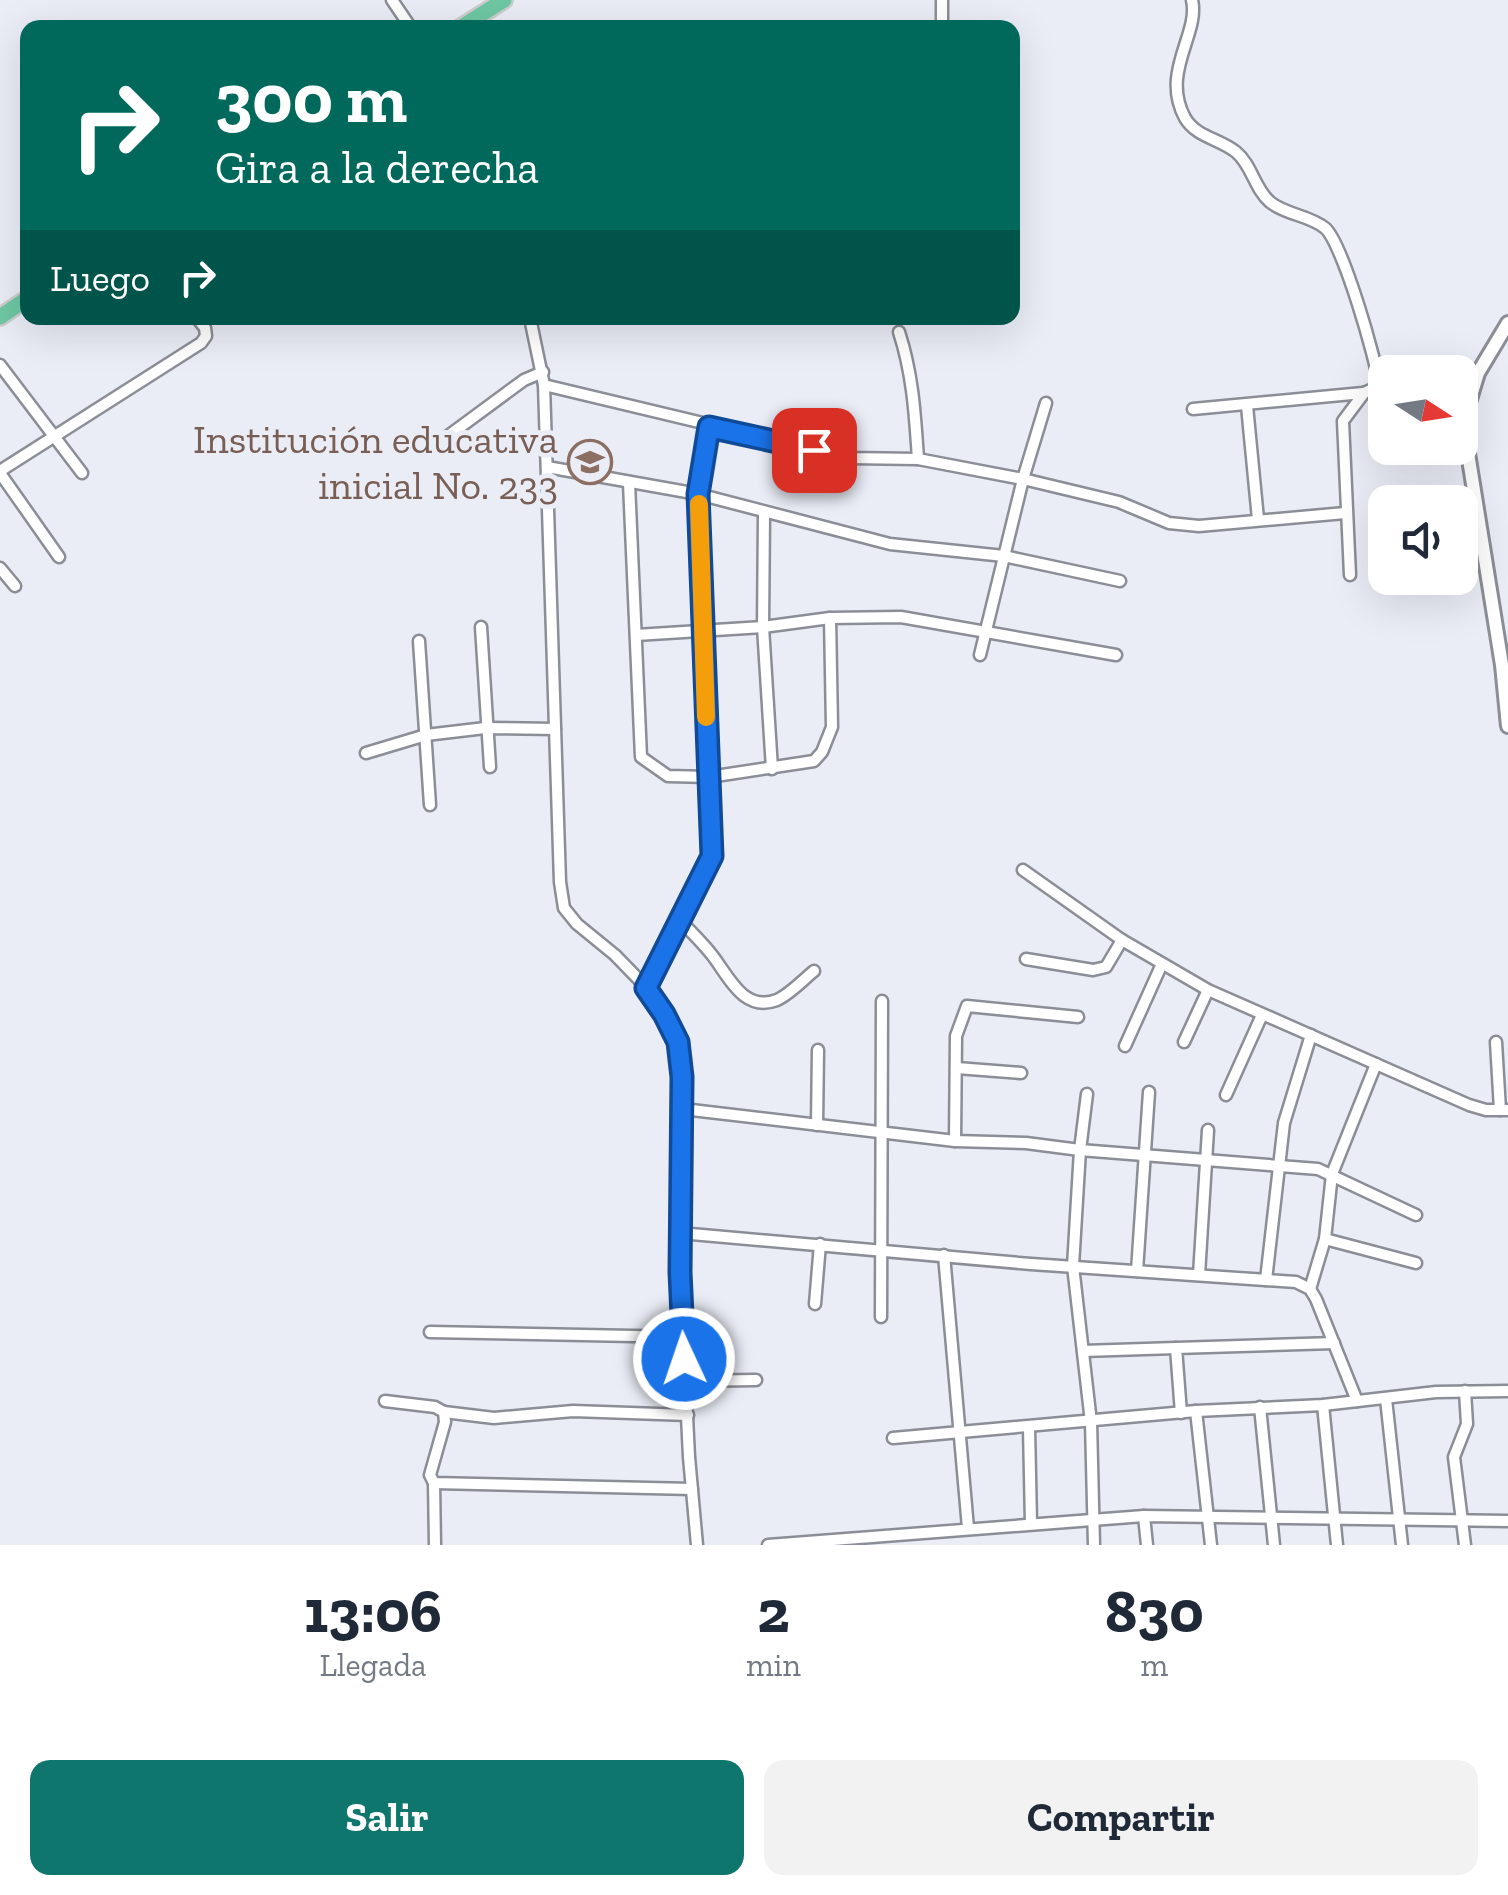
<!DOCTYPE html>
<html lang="es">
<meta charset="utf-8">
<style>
:root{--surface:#fff;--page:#f2f2f3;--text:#1f2937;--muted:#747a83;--accent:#0f766e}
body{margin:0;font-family:"Zilla Slab",serif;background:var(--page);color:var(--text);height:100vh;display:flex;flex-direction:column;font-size:38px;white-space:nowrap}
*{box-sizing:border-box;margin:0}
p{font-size:32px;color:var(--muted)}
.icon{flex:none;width:55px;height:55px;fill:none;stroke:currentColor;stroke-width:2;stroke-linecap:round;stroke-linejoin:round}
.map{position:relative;height:1545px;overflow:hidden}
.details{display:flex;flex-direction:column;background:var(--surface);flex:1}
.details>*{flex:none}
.guide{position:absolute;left:20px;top:20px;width:1000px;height:305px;border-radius:20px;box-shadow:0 10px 40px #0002;background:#00695c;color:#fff;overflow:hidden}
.needle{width:65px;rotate:102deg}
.fabs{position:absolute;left:1368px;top:355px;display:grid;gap:20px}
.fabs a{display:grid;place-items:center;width:110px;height:110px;border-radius:20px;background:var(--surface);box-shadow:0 10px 40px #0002;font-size:50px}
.pin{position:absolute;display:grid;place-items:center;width:85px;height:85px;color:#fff;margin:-42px;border-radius:20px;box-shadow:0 5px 15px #0006}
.me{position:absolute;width:110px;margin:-55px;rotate:357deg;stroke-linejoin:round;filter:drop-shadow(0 0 8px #0008)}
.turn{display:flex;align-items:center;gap:35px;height:210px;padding:0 30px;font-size:45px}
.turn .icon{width:130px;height:130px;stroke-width:2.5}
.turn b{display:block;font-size:70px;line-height:85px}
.then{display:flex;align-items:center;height:95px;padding:0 30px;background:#0003;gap:20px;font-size:38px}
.eta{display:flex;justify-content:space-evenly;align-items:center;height:170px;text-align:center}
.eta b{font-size:60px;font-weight:800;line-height:70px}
.action{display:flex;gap:20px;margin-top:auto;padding:20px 30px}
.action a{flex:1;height:115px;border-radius:20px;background:var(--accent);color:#fff;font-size:40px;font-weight:800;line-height:115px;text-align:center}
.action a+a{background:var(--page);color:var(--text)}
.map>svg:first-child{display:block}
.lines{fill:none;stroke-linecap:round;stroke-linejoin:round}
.minor-casing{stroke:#8b8e96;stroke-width:15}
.tertiary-casing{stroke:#8b8e96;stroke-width:18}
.primary-casing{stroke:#cccdcd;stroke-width:20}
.minor{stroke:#fff;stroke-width:10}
.tertiary{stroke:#fff;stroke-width:12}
.primary{stroke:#6ec7a3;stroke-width:15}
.route-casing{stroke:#114b97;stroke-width:25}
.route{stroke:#1a73e8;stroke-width:18}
.slow{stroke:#f59e0b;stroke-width:18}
.labels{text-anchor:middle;stroke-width:10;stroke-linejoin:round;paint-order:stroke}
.education-label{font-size:40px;fill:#785e54;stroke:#eaedf6;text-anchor:end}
</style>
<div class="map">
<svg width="1508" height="1545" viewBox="0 0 1508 1545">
<rect width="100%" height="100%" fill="#eaedf6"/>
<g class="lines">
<defs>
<g id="minor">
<path d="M392,0L411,28"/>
<path d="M942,0V28"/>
<path d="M1192,0C1200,34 1160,72 1185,118C1196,137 1220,139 1236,152C1252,165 1254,188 1270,202C1286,215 1309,215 1325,228C1342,242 1377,361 1379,386L1385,390"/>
<path d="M530,318L544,385L560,882L564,908L577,924L615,955L646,987L678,1042L683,1109L680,1272L689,1457L697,1545"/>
<path d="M899,332C913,375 915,415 918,459"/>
<path d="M0,365L82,473"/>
<path d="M544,385L849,458L918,459L1023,479L1119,502L1169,523L1199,526L1345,513"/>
<path d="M1247,406L1258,519"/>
<path d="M1193,409L1363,393"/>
<path d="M448,436L524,380L543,372"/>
<path d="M547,467L698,494L890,544L1004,556L1120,581"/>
<path d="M0,471L201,343L206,336L205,328L197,318"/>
<path d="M0,473L59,557"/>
<path d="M629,483L641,757L668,776L709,777L814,761L822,752L832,727L830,618"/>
<path d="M764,514L763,627L772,769"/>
<path d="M0,568L15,586"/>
<path d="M1350,575L1343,421L1364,393L1379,386"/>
<path d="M481,627L490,767"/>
<path d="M636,635L763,627L830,618L901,617L1116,655"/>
<path d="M419,641L430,805"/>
<path d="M980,655L1023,479L1046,403"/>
<path d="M366,753L426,735L485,728L555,729"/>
<path d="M1023,870L1122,940L1208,990L1469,1105L1486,1110H1508"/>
<path d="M680,920C690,931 702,942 712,955C728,975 743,1013 777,1000C790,994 803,980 814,971"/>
<path d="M1026,959L1093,970L1106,967L1122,940"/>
<path d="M646,987L711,857L698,494L709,427"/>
<path d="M1184,1042L1208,990"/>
<path d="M1496,1042L1500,1110"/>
<path d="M1125,1046L1161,966"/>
<path d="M957,1068L1021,1073"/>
<path d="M1087,1094L1080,1150L1073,1266L1091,1422L1094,1545"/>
<path d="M1226,1095L1262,1015"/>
<path d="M683,1109L955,1141L1026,1143L1080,1150L1318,1169L1416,1215"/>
<path d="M817,1125L818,1050"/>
<path d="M955,1141L956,1036L967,1006L1078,1017"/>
<path d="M680,1233L1031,1264L1296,1282L1310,1289L1316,1299L1357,1401"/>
<path d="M1325,1239L1416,1263"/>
<path d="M944,1255L968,1528"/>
<path d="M1137,1271L1149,1092"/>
<path d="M1199,1275L1208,1130"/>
<path d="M1266,1280L1284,1123L1311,1035"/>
<path d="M1310,1289L1325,1239L1332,1174L1376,1064"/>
<path d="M815,1304L820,1244"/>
<path d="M881,1317L882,1001"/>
<path d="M430,1332L683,1337"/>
<path d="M1083,1351L1176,1348"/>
<path d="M685,1381L756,1380"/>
<path d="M1386,1399L1402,1545"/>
<path d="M385,1401L435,1407L444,1412L445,1422L430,1475L434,1483L692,1489"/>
<path d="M1323,1405L1337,1545"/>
<path d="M1260,1407L1274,1545"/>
<path d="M1196,1411L1211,1545"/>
<path d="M444,1412L494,1418L573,1411L688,1415"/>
<path d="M1181,1413L1176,1348L1334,1343"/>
<path d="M1029,1427L1031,1524"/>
<path d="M893,1438L1196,1411L1323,1405L1436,1392L1508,1391"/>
<path d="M434,1483L435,1545"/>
<path d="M1144,1516L1147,1545"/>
<path d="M768,1545L1144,1516L1508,1521"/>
<path d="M1465,1545L1454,1457L1467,1424L1465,1391"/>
</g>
<path id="tertiary" d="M1508,323L1478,373L1463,422L1502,665L1508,726"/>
<g id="primary">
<path d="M460,28L504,0"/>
<path d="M0,317L28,298"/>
</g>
</defs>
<!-- minor casing -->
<use href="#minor" class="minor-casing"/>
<!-- tertiary casing -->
<use href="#tertiary" class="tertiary-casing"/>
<!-- primary casing -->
<use href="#primary" class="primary-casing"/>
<!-- minor -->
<use href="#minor" class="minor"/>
<!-- tertiary -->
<use href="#tertiary" class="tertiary"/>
<!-- primary -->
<use href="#primary" class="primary"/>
</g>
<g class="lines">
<defs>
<path id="route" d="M684,1359L680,1272L682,1077L678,1042L664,1014L646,988L712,856L698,494L709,427L814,450"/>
</defs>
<!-- route casing -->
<use href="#route" class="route-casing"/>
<!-- route -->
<use href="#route" class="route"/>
<!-- slow -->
<path class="slow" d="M699,504L706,717"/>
</g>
<!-- icons -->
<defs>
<symbol id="school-ring" viewBox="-11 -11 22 22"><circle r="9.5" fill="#eaedf6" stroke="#8d6e63" stroke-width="1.5"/><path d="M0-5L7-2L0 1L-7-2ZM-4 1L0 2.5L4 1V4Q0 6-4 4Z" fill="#8d6e63"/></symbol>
</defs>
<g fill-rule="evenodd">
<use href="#school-ring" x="565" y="437" width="50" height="50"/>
</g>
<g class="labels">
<!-- education labels -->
<g class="education-label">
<text x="558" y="453">Institución educativa<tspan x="558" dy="46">inicial No. 233</tspan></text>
</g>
</g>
</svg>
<div class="fabs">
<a><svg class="needle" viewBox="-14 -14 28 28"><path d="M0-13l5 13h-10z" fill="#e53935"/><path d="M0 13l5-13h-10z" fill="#747a83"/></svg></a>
<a><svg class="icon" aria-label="sound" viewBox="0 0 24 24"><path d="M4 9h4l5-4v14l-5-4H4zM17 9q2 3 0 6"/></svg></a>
</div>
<div class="pin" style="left:814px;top:450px;background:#d93025"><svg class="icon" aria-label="arrive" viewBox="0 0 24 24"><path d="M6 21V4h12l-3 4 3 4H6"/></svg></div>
<svg class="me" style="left:684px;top:1359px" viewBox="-20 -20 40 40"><circle r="17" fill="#1a73e8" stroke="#fff" stroke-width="3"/><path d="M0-11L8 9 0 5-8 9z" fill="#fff"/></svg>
<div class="guide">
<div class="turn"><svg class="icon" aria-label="right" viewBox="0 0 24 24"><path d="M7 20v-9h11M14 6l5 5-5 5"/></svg><div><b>300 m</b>Gira a la derecha</div></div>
<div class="then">Luego<svg class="icon" aria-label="right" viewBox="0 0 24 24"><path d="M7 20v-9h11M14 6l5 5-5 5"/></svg></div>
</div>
</div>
<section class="details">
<div class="eta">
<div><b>13:06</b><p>Llegada</p></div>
<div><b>2</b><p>min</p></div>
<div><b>830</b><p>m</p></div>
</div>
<div class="action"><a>Salir</a><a>Compartir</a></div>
</section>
